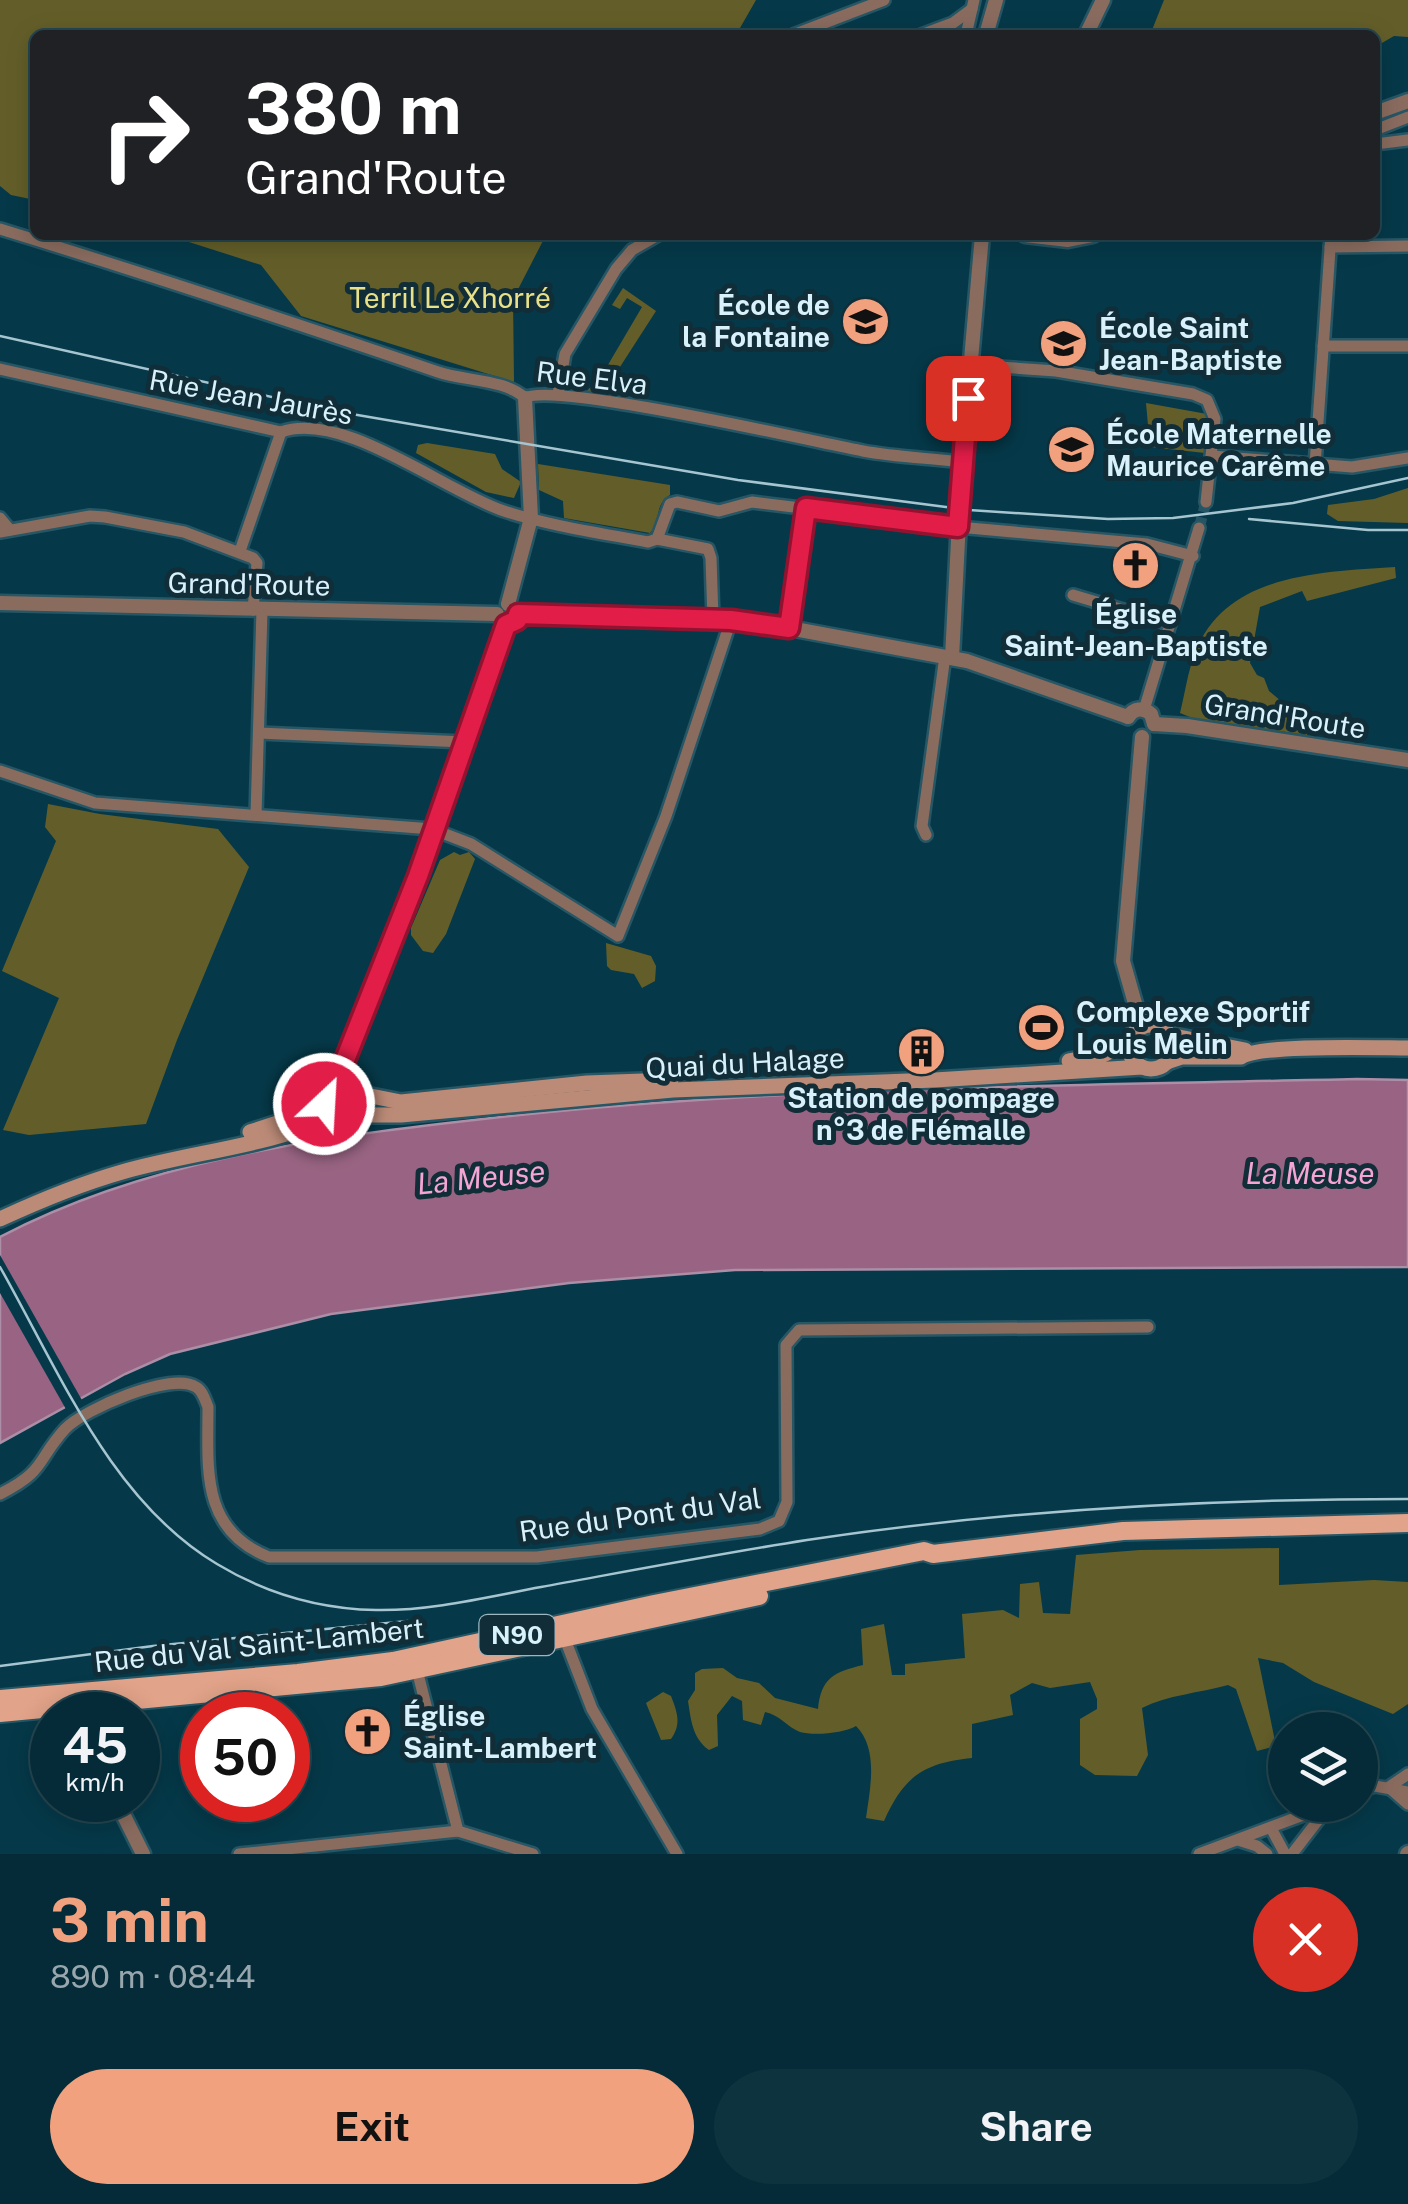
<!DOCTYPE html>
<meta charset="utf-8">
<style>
:root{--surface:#042b37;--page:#0d333f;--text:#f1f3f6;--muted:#97a7ad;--line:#254752;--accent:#f2a17e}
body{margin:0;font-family:"Public Sans",sans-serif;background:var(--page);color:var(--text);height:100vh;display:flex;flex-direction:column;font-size:38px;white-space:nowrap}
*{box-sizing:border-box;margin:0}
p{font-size:32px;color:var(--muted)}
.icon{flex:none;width:55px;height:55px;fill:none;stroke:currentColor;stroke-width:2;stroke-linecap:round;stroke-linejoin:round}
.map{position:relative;height:1854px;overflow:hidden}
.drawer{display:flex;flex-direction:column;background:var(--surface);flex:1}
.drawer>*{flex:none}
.top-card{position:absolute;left:30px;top:30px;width:1350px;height:210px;border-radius:15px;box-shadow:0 5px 25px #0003,0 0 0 2px var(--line);background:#202124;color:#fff;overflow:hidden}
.controls{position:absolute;left:1268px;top:1712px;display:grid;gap:20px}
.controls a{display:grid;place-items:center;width:110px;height:110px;border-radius:50%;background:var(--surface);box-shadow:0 5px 25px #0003,0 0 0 2px var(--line);font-size:50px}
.speed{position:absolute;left:30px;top:1692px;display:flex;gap:20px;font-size:50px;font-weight:700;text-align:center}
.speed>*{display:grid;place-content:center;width:130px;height:130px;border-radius:50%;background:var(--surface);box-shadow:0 5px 25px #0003,0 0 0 2px var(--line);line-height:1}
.speed small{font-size:25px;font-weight:400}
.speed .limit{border:15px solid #d22;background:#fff;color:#111}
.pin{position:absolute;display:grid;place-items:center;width:85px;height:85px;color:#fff;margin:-42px;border-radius:20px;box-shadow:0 5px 15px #0006}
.me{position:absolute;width:110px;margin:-55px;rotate:25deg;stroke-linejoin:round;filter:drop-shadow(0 0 8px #0008)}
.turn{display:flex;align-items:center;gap:35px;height:210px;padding:0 50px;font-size:45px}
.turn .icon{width:130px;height:130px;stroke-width:2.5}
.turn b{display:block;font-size:70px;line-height:85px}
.round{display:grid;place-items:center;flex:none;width:105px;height:105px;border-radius:52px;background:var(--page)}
.head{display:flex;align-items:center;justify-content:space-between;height:170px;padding:0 50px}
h1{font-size:60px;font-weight:700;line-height:75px;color:var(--accent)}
.cta{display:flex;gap:20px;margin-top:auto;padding:20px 50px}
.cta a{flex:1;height:115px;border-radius:60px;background:var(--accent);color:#111;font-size:40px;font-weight:700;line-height:115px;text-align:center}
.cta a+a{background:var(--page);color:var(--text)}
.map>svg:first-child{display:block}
.green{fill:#635e29}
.water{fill:#996483;stroke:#ac8ea7;stroke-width:2.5}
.pier{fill:#053949}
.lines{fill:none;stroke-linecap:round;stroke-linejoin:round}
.minor-tunnel{stroke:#255564;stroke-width:11;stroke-dasharray:11 5.5;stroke-linecap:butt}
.minor-casing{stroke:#275665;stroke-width:16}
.tertiary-casing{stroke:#275665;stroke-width:19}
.secondary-casing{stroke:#275665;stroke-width:20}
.primary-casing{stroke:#275665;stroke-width:22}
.minor{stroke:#8a6c5f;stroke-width:11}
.tertiary{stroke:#8a6c5f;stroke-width:14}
.secondary{stroke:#bb8b77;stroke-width:15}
.primary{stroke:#e1a389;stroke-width:18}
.rail{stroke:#a6c5d0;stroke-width:2.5}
.route-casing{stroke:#92132f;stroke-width:25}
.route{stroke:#e11d48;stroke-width:18}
.labels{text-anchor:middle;stroke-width:10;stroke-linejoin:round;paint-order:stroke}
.shield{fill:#112d37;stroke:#9db6c0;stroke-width:2.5}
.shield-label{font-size:25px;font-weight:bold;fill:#d9f1fb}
.park-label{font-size:28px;fill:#e9e189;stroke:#112d37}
.poi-label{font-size:28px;font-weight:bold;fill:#d9f1fb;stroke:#112d37;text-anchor:start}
.street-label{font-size:28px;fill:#d9f1fb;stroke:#112d37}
.water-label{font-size:30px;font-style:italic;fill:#f5a5d3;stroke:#112d37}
</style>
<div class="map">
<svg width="1408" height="1854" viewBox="0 0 1408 1854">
<rect width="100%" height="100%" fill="#053949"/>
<!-- green -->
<g class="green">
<path d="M0,0H756L736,35H35V200L11,195L0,186Z"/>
<path d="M1164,0H1408V37L1394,36L1375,47V35H1150Z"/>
<path d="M167,235H546L513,299L514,382L301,316L261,265Z"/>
<path d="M623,288L656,311L618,370L617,381L624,397L585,393L602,375L642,307L627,298L620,309L612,305Z"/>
<path d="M1146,403L1207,414L1205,453L1150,447Z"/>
<path d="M427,443L495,454L502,469L521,482L514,498L486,492L416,453L418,445Z"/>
<path d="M538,464L670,485V495C653,505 662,522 650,533L564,518L563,501L539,490Z"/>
<path d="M1408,488V523L1338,521L1327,514L1328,505L1374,499Z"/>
<path d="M1395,567L1396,578L1307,601L1302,591L1260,607L1250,663L1257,675L1264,678L1269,691L1308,724L1307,735L1195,719L1180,713C1185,693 1188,671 1195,653C1225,573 1322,572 1395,567Z"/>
<path d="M48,804L100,814L218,829L249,867L177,1040L146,1124L29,1135L3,1130L59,998L2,971L56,841L45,827Z"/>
<path d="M454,852L460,855L469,852L475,859L446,934L433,953L423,951L411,935V928L440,860Z"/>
<path d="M606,943L651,956L656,966L655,981L642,988L634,974L611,970L607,966Z"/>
<path d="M1279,1548V1585L1374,1580L1408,1582V1704L1393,1714L1314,1682L1283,1663L1258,1658L1276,1746L1257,1751L1236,1689L1228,1685C1199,1693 1168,1695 1142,1708L1148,1755L1137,1776L1095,1775L1080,1765V1719L1097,1709V1699L1090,1682L1050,1688L1032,1683L1010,1695L1013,1715L972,1724V1758C924,1763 904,1776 884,1821L866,1818C870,1789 879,1749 856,1726C845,1733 814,1736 800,1732C787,1727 780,1715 765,1712L761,1725L743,1720L742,1701L732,1696L717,1715L718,1746L709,1750C692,1738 691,1719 688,1701L695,1690V1673L702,1669L723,1668L737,1678L759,1683L775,1698L818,1709C821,1678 834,1672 863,1665L861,1629L884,1624L892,1675H905V1664L965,1658L962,1614L1003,1610L1019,1618L1020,1584L1039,1582L1043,1613L1070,1614L1076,1555L1140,1550Z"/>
<path d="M663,1692L671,1696C677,1712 682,1724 671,1739L661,1740L646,1703Z"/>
</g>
<!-- water -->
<path class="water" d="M1357,1079L1408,1080V1267L735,1270L569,1283L331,1314L170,1354L125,1374L0,1443V1237C144,1161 314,1138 474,1120C766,1086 1063,1086 1357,1079Z"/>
<!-- pier -->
<path class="pier" d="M0,1255L83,1402L67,1411L0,1293Z"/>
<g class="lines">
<!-- minor-tunnel -->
<path class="minor-tunnel" d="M1199,528L1206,502"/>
<defs>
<g id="minor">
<path d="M793,35L884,0"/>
<path d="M921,35L953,23L972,9"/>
<path d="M966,35L974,0"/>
<path d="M1375,130L1408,117"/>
<path d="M1375,144L1408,140"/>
<path d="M0,229C147,274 292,322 438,372C464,381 505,379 525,398C552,381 815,442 863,451C895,457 929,458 962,462"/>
<path d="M1330,247L1408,246"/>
<path d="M1323,346H1408"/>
<path d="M971,365L1056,371L1193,394L1207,400L1215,419L1206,502"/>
<path d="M0,369L281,432C343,410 444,491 504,511C550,526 600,533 648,542L657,539L670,504L677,502L719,511L752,502L958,527L1147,544L1193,556"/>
<path d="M558,394L565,354L616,269L632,250L658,235"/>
<path d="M1212,456L1352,467L1408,458"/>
<path d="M1315,465L1331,235"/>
<path d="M0,518L10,530"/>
<path d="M0,532L90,516L105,517L184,532L253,558L257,563L253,610"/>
<path d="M657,539L708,549L711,558L713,619"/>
<path d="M240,551L281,432"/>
<path d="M1073,595L1170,624"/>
<path d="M789,628L806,509"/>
<path d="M1144,710L1199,528"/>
<path d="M259,733L464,742"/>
<path d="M0,771L95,803L432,829L471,844L618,936L666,816L731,620"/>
<path d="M256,815L262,610"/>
<path d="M926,835L922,826L945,656"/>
<path d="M0,1494C46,1471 36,1461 65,1429C84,1409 172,1371 196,1387C203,1391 205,1400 208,1407C208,1468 200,1530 269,1557H537L760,1529L779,1521L787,1502L786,1345L799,1330L1148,1327"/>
<path d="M563,1634L592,1709L677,1854"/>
<path d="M416,1666L458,1831"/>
<path d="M1389,1787L1408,1774"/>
<path d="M1392,1790L1408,1804"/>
<path d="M1360,1791L1375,1786L1408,1792"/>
<path d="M1271,1828L1285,1854"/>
<path d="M1238,1840L1257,1846L1267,1854"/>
<path d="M239,1854L458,1831L533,1854"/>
<path d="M1199,1854L1330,1805"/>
<path d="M1292,1854L1329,1806"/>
</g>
<g id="tertiary">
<path d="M986,35L996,0"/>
<path d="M1086,35L1103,0"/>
<path d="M1375,113L1408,101"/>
<path d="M1025,235L1068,240L1093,235"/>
<path d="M0,603L497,614"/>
<path d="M508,604L531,518L525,398"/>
<path d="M518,614L731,620L789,628L967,661L1128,717"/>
<path d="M952,658L962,462L982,235"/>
<path d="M1128,717C1134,708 1143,707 1151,714L1154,724"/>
<path d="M1154,724L1187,726L1408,760"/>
<path d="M1142,1028L1123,961L1142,737"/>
<path d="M340,1083L341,1070L418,876L506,625"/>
<path d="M116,1800L143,1854"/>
<path d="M1407,1854L1408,1853"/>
</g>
<g id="secondary">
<circle cx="1151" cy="1047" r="22"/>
<path d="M1169,1035L1245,1050"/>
<path d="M1069,1061L1103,1055L1131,1041"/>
<path d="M1167,1062L1182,1057H1241C1261,1044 1378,1048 1408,1048"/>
<path d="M356,1093L401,1102L587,1083L671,1080"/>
<path d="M352,1113L357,1101L353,1089L340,1083C329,1085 323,1092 324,1104L332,1115H401L673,1090L935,1080L1142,1067"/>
<path d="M250,1132L293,1118L324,1099"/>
<path d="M0,1219C39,1201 80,1184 122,1172C192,1152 269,1146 337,1116"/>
</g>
<g id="primary">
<path d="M0,1699L298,1673L393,1661L654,1604L924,1551L933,1554L1123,1531L1408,1523"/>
<path d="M0,1713L381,1677L759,1596"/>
</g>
</defs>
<!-- minor casing -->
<use href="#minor" class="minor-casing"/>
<!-- tertiary casing -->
<use href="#tertiary" class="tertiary-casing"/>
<!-- secondary casing -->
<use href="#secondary" class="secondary-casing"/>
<!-- primary casing -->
<use href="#primary" class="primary-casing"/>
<!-- minor -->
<use href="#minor" class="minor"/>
<!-- tertiary -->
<use href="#tertiary" class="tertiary"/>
<!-- secondary -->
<use href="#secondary" class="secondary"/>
<!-- primary -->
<use href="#primary" class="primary"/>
<!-- rail -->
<g class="rail">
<path d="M0,336L334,411L738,480L969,510L1108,519L1173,518L1293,503L1408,478"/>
<path d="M1249,519L1368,530H1408"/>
<path d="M0,1267C59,1371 111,1501 217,1564C265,1593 320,1609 376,1610C431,1611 487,1597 541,1587C629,1571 718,1554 807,1540C1006,1510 1207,1499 1408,1499"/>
<path d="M0,1666L153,1646L408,1621"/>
</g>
</g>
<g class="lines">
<defs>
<path id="route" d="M324,1104L327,1090L340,1083L341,1070L418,876L506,625L517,620L518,614L731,620L789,628L806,508L958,527L968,398"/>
</defs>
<!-- route casing -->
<use href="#route" class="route-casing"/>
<!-- route -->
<use href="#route" class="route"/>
</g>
<!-- icons -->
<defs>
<symbol id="school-disc" viewBox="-11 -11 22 22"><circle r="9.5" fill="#f2a17e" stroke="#112d37"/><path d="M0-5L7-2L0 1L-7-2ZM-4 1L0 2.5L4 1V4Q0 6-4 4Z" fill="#111"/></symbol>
<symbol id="church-disc" viewBox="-11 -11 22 22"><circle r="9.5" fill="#f2a17e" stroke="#112d37"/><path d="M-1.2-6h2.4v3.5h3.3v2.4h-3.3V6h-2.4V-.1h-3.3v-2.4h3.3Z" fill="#111"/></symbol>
<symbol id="stadium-disc" viewBox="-11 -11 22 22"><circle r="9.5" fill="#f2a17e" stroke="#112d37"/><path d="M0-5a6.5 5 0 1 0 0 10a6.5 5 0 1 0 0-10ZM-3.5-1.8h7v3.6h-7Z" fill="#111"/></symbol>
<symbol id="building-disc" viewBox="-11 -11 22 22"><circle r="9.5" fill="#f2a17e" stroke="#112d37"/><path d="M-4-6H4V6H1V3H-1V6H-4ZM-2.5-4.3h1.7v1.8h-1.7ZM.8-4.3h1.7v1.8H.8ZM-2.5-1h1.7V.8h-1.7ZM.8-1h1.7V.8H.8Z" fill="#111"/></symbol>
</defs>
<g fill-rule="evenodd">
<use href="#school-disc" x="838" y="294" width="55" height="55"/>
<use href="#school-disc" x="1036" y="316" width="55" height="55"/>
<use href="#school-disc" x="1044" y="422" width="55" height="55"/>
<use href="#church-disc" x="1108" y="538" width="55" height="55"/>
<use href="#stadium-disc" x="1014" y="1000" width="55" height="55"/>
<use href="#building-disc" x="894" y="1024" width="55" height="55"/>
<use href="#church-disc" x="340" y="1704" width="55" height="55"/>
</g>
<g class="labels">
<!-- shield labels -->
<rect class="shield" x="479.5" y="1615" width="75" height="40" rx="8"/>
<g class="shield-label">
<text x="517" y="1644">N90</text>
</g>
<!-- park labels -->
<g class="park-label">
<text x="450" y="308">Terril Le Xhorré</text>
</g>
<!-- poi labels -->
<g class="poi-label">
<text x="830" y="315" text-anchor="end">École de<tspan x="830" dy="32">la Fontaine</tspan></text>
<text x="1099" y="338">École Saint<tspan x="1099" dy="32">Jean-Baptiste</tspan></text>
<text x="1106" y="444">École Maternelle<tspan x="1106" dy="32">Maurice Carême</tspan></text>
<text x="1136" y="624" text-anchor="middle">Église<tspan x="1136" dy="32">Saint-Jean-Baptiste</tspan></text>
<text x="1076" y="1022">Complexe Sportif<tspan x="1076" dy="32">Louis Melin</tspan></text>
<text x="921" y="1108" text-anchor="middle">Station de pompage<tspan x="921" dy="32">n°3 de Flémalle</tspan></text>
<text x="403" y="1726">Église<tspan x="403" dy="32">Saint-Lambert</tspan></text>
</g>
<!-- street labels -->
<g class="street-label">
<text transform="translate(592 378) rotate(7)" y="10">Rue Elva</text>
<text transform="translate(251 397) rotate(10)" y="10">Rue Jean Jaurès</text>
<text transform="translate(249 584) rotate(1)" y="10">Grand'Route</text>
<text transform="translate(1285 716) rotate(9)" y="10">Grand'Route</text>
<text transform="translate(745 1063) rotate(-3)" y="10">Quai du Halage</text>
<text transform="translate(640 1515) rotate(-8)" y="10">Rue du Pont du Val</text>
<text transform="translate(259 1645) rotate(-6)" y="10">Rue du Val Saint-Lambert</text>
</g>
<!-- water labels -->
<g class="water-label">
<text x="1310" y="1184">La Meuse</text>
<text transform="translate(481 1178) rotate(-6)" y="10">La Meuse</text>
</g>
</g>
</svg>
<div class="controls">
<a><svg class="icon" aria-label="layers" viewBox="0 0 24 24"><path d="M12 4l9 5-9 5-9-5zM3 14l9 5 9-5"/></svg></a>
</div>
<div class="speed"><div>45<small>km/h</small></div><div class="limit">50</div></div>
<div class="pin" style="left:968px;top:398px;background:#d93025"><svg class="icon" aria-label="arrive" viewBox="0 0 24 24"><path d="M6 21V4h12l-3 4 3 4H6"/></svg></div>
<svg class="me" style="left:324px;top:1104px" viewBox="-20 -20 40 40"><circle r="17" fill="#e11d48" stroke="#fff" stroke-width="3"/><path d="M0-11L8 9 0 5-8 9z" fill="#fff"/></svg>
<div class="top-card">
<div class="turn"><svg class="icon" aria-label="right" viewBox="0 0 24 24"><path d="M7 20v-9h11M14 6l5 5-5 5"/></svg><div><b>380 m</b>Grand'Route</div></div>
</div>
</div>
<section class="drawer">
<div class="head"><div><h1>3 min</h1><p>890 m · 08:44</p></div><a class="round" style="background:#d93025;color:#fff"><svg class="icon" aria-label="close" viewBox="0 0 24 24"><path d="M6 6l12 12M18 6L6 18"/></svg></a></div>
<div class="cta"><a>Exit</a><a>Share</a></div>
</section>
